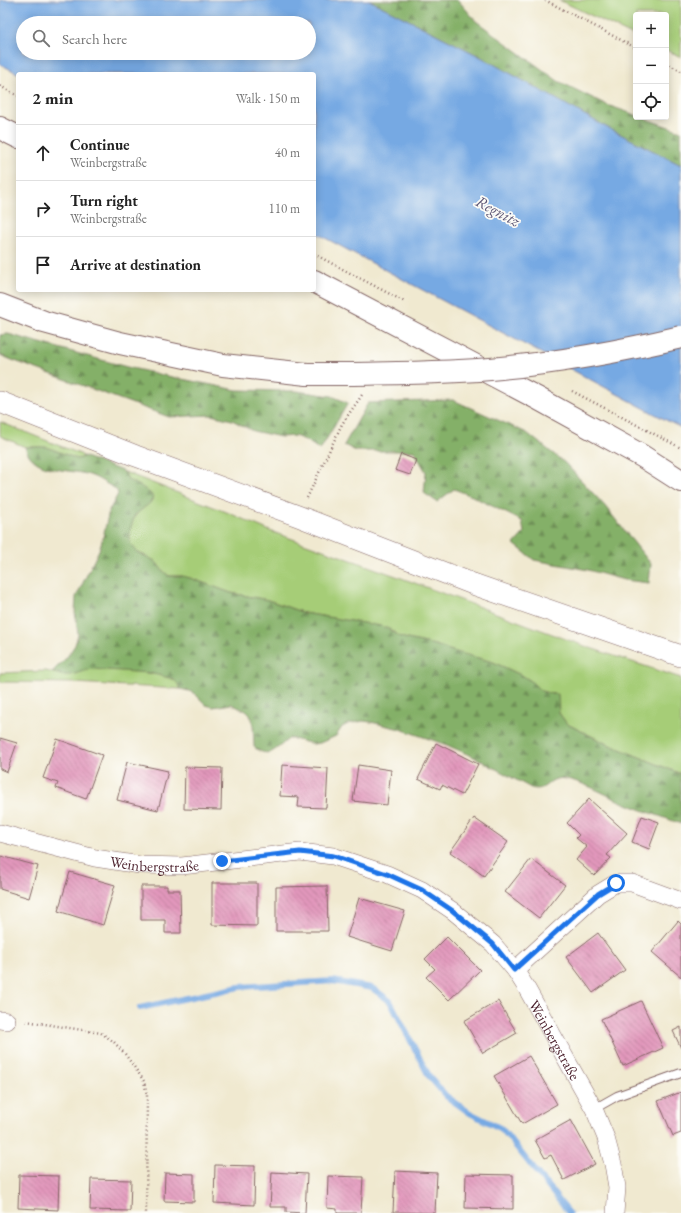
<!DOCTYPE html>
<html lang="en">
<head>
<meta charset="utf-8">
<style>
	:root { --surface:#fff; --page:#f6f6f6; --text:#222; --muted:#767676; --line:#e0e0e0 }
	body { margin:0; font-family:"EB Garamond",serif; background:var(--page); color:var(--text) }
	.controls { position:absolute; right:12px; top:12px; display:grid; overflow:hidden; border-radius:4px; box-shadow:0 2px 10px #0003 }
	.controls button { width:36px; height:36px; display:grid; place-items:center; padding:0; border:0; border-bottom:1px solid var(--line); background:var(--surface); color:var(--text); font:20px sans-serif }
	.stop { position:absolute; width:12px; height:12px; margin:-9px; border:3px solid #1a73e8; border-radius:50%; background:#fff }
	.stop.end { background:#1a73e8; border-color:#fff; box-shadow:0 1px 4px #0008 }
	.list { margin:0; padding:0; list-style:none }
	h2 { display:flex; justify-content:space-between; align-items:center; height:52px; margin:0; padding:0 16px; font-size:17px }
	h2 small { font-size:13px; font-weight:400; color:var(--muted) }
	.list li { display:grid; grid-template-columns:26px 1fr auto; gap:12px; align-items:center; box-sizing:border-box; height:56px; padding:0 16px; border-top:1px solid var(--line) }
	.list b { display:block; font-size:15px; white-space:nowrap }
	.list p { margin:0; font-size:13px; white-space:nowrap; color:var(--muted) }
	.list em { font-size:13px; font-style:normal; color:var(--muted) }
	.icon { flex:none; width:22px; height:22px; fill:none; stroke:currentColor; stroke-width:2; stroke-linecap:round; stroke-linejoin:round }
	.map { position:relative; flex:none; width:681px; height:1213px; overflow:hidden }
	.search { position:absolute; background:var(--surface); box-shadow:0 2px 10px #0003; left:16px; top:16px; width:300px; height:44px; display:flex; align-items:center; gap:10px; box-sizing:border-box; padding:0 14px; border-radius:22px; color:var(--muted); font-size:15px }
	.panel { position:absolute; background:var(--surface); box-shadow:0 2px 10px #0003; left:16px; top:72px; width:300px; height:220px; border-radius:4px }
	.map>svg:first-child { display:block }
</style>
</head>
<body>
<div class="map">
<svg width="681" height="1213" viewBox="0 0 681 1213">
	<defs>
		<pattern id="forest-firs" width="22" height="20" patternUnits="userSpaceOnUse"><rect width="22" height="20" fill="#84b068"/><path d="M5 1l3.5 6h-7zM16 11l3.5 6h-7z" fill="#6e8f56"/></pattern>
		<pattern id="building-back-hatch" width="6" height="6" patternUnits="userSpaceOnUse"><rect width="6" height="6" fill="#e297bc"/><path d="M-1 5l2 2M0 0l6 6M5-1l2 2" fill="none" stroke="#b97b99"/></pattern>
	</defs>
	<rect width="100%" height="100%" fill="#fdfcf7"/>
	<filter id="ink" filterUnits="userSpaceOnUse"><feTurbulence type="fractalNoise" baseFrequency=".025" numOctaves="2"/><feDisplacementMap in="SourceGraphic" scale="8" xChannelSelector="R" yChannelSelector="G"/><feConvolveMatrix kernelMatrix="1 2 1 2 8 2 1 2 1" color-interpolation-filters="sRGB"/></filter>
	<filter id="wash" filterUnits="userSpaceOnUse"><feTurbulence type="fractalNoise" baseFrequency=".012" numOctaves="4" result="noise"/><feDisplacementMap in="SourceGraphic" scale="16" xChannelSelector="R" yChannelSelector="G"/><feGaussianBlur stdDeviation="0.9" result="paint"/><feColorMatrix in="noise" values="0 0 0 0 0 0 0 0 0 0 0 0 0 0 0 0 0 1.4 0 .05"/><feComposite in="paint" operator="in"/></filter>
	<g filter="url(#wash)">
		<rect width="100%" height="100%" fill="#f0e9d0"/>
		<path fill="#a6cd77" stroke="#787651" d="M559,0h122v57l-15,-7v-35h-30v22z
			M0,422l80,32 3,2 -1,2 -5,1 -26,-10 -9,-2h-17l-25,-11z
			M122,471l107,42 41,18 126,45 194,72 91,30v96l-76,-31 -38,-19 -8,-11 -4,-20 -3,1 -11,-3 -10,-10 -8,-5 -30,-14 -41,-11 -17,-6 -28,-6 -8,-3 -6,-5 -21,-6 -68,-12 -36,-13 -37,-7 -41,-15 -8,-2h-13l-5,-4 -9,-11 -18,-9 -7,-9 -1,-8 3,-14 6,-9 9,-7 1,-13 -21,-12 -2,-7z
			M88,669c13,-2 74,4 85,10 4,2 6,6 7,10l-106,-6 -74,-1v-9l46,-2 15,4 15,-1z"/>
		<path fill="url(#forest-firs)" stroke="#67684a" d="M369,0h89l18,21 82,60 49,24 29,10v2h4l41,14v34l-75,-38 -127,-71z
			M8,334l119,33 45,10 65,13 60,1 35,5 16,7 -28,47 -13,-9 -12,-5 -14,1 -28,-6 -21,-11 -21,-5 -42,2 -157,-57 -12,-5v-20z
			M453,400l74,33 38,30 39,42 47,59 -2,19 -25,-3 -36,-10 -54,-10 -20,-16 10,-11 -2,-12 -50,-25 -18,-7 -17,13 -13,-9 2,-21 -12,-21h-58l-12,-6 24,-42z
			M25,447h22l30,12 5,-1 1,-2 39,15 3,2 3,7 14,7 9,7 2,4 -3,5 -15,12 -5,15v13l7,9 18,9 9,11 5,4h13l8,2 41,15 37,7 36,13 77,13 8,3 10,7 8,3 28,6 17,6 41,11 30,14 8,5 10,10 11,3h6l1,19 8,11 38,19 76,31v50c-17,-7 -35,-12 -52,-19 -20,-8 -40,-21 -62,-26 -21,-4 -18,14 -36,9l-55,-30 -29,-13 -47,-16 -29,-7 -8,-1 -15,3 -6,3 -6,9 -16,7 -7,1 -23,-6c-12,8 -20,23 -36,9l-1,-24 -3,-8 -4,-4 -15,-7 -18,3 -7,-2 -11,-11 -6,-3 -9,-2 -2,-5 -5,-5 -23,-6 -58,-4 -21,6h-10l-9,-3 15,-15 8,-12 3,-11 -3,-22 1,-15 23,-47 4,-13 6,-26 9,-17c-1,-6 -6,-7 -11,-10 -8,-5 -17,-10 -26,-11 -20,-4 -48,-2 -56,-26z"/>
		<path fill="#76a9e3" stroke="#606487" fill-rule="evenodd" d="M0,0h369l110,56 127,71 75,38v263l-367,-196v-158h-295l-19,-10zM23,23h286v30h-286z"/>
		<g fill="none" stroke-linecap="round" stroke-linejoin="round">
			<path stroke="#76a9e3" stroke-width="6" d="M140,1008l99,-21 94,-6 39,7 18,13 39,75 17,20 24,17 32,16 67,84"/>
		</g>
		<g id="blocks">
			<path fill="url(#building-back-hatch)" d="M401,454l15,6 -6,15 -15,-5z
				M0,738l17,5 -10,29 -7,-3z
				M57,739l45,16 -16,44 -30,-11 2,-5 -15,-5z
				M436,743l42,21 -16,31 -20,-10 -2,4 -22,-10z
				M127,762l41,9 -10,39 -41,-10z
				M282,765l46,3 -2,40 -28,-1 1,-10 -19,-1z
				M358,765l33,5 -4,35 -34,-4z
				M185,767l37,1 -1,42 -37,-1z
				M589,799l38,34 -20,22 4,3 -17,18 -18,-16 11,-13 -11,-9 3,-3 -12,-12z
				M642,816l17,6 -10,27 -17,-7z
				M474,818l34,24 -24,34 -34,-24z
				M1,856l37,10 -9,32 -29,-9v-29z
				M531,859l34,26 -26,33 -34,-26z
				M70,872l45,13 -12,40 -45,-14z
				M212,883h45v43l-45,-1z
				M141,886h26v4h13l1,43h-16v-13h-24z
				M327,886l1,45h-52v-44z
				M359,898l46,13 -13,40 -45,-14z
				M678,921l3,3v53l-29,-25z
				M598,933l27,37 -32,23 -27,-36z
				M447,937l33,33 -31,30 -23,-23 9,-8 -10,-10z
				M498,1001l19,32 -34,20 -19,-32z
				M641,1001l22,47 -40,18 -22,-47z
				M681,1027v21l-8,-17z
				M529,1056l28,48 -35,20 -28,-48z
				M681,1092v41l-8,3 -15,-35z
				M571,1120l24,44 -31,16 -13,-25 -6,3 -10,-18z
				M215,1165l40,1 -1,39 -40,-2z
				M395,1171l42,2 -2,40 -42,-1z
				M272,1172l35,2 -2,39 -19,-1v-5h-16z
				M165,1173l29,1v28l-30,-1z
				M466,1174l47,1v34l-48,-1z
				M19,1175l40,1 -1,34 -40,-2z
				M328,1176l35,1 -2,36h-24v-4l-10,-1z
				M91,1179l40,1 -1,31 -40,-1z"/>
		</g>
	</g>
	<g filter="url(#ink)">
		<use href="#blocks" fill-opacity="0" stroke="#846665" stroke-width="1"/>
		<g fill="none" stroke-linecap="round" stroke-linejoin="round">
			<g stroke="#846665" stroke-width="10">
				<path id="service" d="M594,1109l23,-13 64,-23"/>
			</g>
			<g stroke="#846665" stroke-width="18">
				<g id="minor">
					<path id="s1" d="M0,833l95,25 45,7 42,1 118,-14 33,4 54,18 35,16 31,21 40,33 22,26 12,19 67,120 12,29 7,26 4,23 -2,26"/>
					<path d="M515,970l83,-76 18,-11h16l49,18"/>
					<path d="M0,1020l7,1"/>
				</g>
			</g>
			<g stroke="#846665" stroke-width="22">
				<path id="tertiary" d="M0,402l136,54 162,60 175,68 208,72"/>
			</g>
			<g stroke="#846665" stroke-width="24">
				<path id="primary" d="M0,128l18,9
					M314,281l223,117 105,58 39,25
					M0,305l44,17 76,21 103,22 84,9h45"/>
			</g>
			<path stroke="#846665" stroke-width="2.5" stroke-dasharray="1 3" stroke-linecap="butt" d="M545,0l91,48
				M666,63l15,8
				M0,86l18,10
				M314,254l91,48
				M572,391l109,57
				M307,498l35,-74 20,-29
				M26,1021l75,12 12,8 12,13 19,27 3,14 -1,118"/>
			<use href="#service" stroke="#fff" stroke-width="8"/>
			<use href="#minor" stroke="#fff" stroke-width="17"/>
			<use href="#tertiary" stroke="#fff" stroke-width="21"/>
			<use href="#primary" stroke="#fff" stroke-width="22"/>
			<g stroke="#846665" stroke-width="24" stroke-linecap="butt">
				<path id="primary-bridge" d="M352,374c50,-1 100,-1 149,-6 61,-6 121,-17 180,-31"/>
			</g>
			<use href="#primary-bridge" stroke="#fff" stroke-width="22"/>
		</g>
	</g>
	<g fill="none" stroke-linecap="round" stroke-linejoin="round" filter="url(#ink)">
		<path stroke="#1a73e8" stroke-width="5" d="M222,861l78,-9 34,4 53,18 35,16 31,21 40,33 21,26 84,-76 18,-11"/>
	</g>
	<g text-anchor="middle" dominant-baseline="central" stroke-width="3.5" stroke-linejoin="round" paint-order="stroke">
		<g font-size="15" fill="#4a1f2b" stroke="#fdfcf7">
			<text stroke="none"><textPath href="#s1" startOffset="158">Weinbergstraße</textPath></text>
			<text stroke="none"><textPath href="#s1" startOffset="637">Weinbergstraße</textPath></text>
		</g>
		<g font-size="16" font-style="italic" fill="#5c5675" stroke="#fdfcf7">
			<text transform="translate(498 211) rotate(28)">Regnitz</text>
		</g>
	</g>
</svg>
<div class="controls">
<button>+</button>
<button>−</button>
<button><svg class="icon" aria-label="locate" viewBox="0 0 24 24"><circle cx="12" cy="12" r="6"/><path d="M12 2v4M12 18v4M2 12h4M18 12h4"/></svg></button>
</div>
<div class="stop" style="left:616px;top:883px"></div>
<div class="stop end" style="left:222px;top:861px"></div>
<div class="search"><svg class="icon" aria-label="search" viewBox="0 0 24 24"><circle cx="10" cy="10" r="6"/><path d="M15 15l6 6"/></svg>Search here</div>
<section class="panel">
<h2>2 min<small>Walk · 150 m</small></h2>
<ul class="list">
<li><svg class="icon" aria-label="ahead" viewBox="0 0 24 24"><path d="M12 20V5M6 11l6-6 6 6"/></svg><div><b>Continue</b><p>Weinbergstraße</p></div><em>40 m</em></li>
<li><svg class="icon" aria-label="right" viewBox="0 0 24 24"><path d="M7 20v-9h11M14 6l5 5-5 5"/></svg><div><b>Turn right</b><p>Weinbergstraße</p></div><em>110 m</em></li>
<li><svg class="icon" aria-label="arrive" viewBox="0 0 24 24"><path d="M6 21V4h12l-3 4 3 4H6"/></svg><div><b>Arrive at destination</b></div></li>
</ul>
</section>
</div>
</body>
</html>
